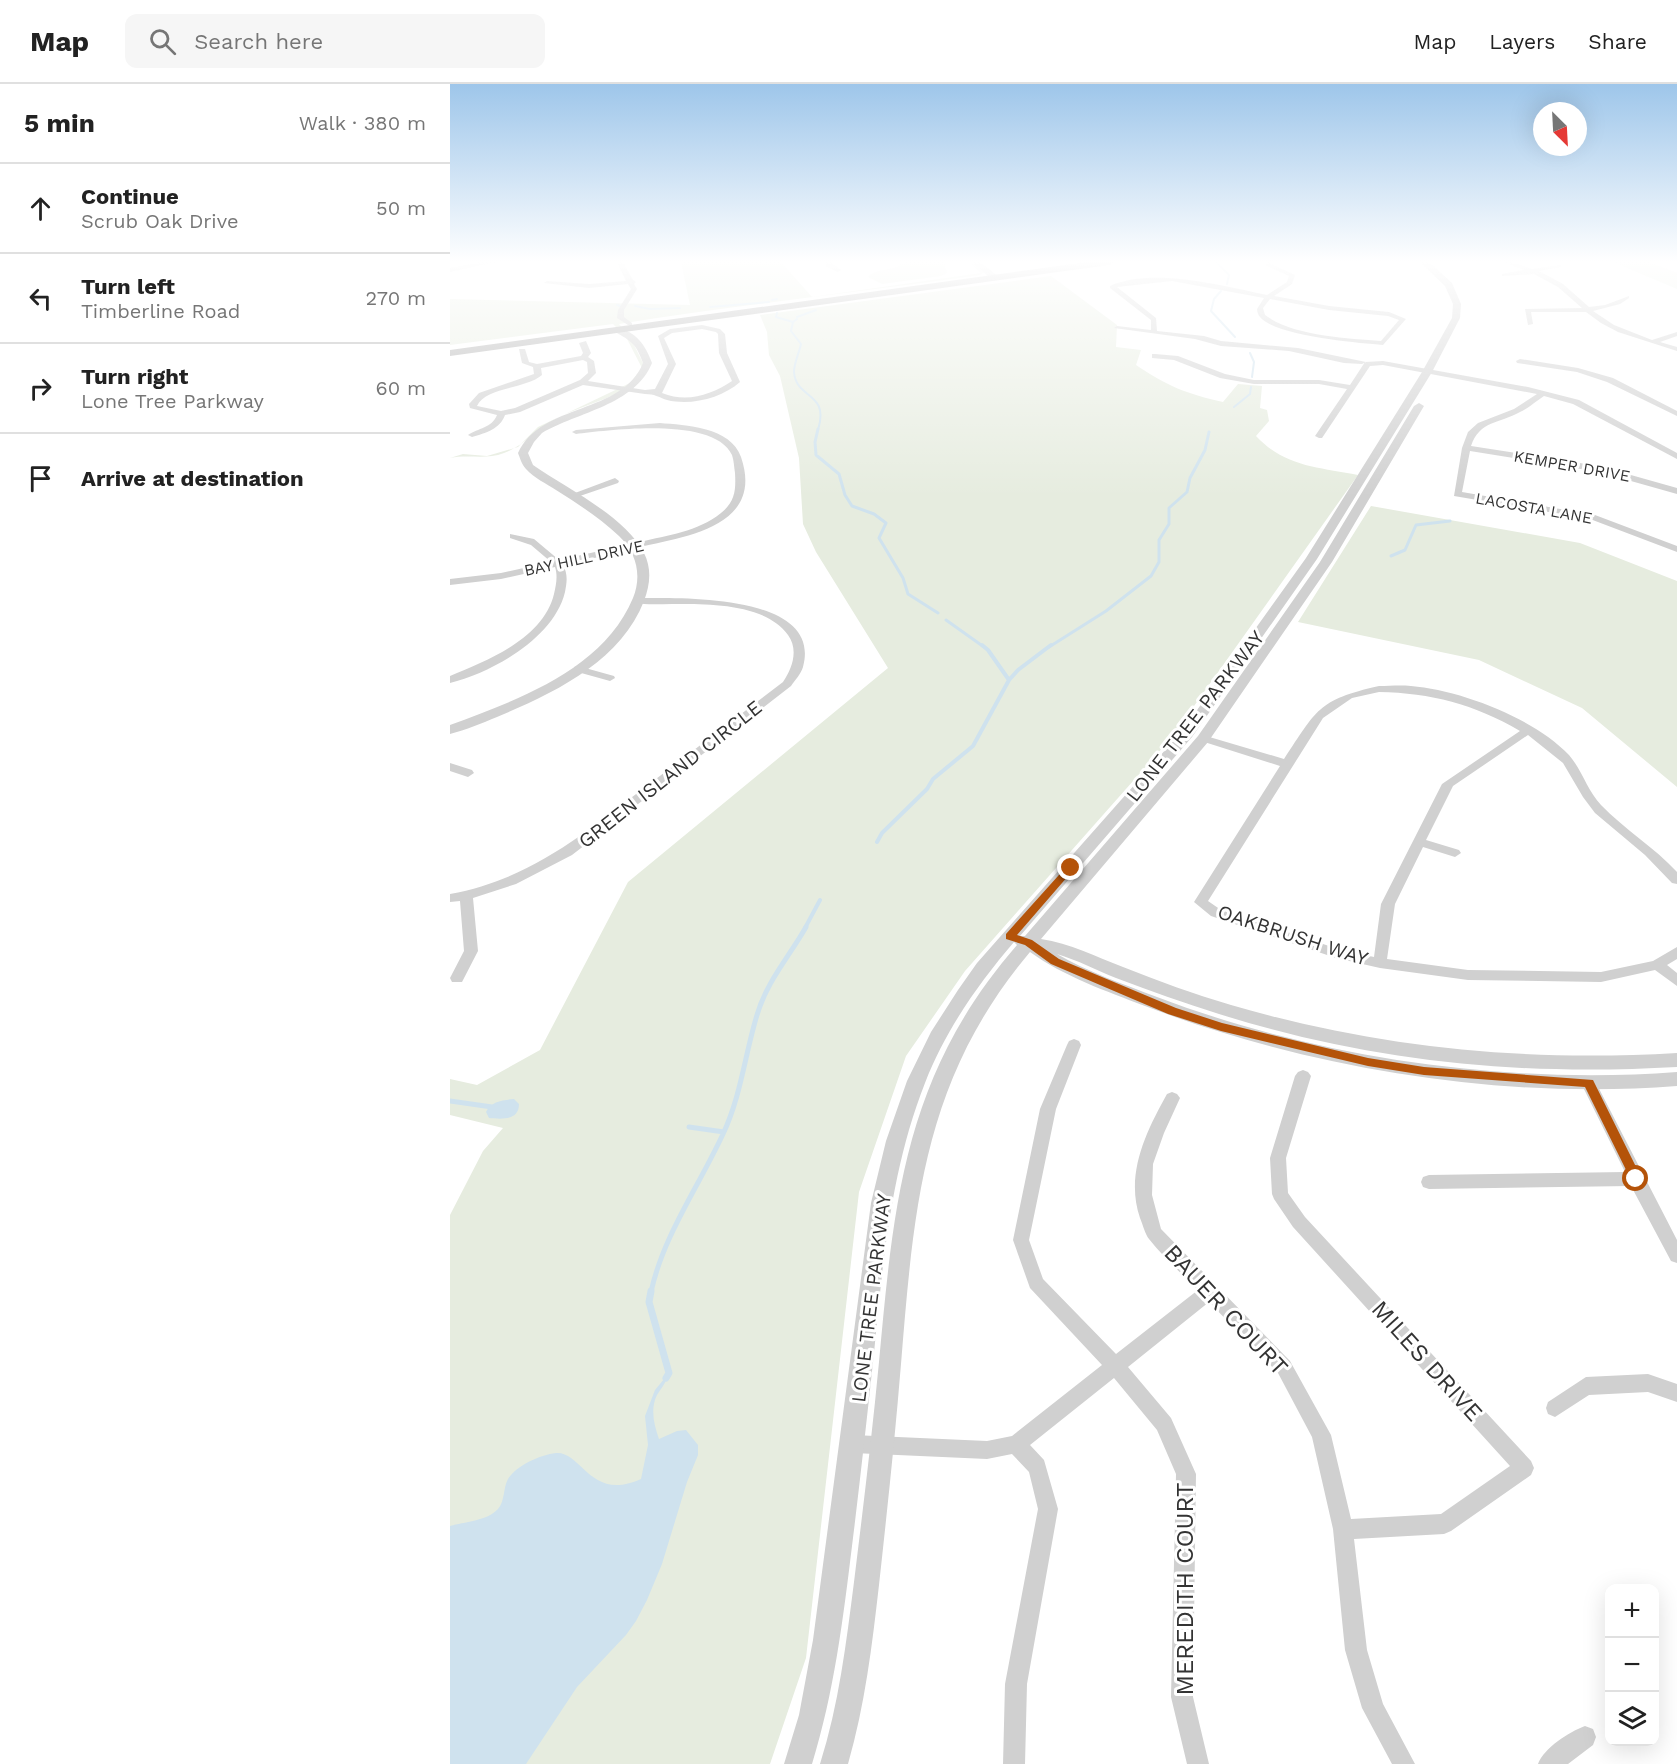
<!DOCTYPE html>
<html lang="en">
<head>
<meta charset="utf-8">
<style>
	:root { --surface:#fff; --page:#f6f6f6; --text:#222; --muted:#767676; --line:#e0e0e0 }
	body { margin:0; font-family:"Work Sans",sans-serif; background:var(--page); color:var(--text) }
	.controls { position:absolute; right:18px; bottom:18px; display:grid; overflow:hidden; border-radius:12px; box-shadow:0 6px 24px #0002 }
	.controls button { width:54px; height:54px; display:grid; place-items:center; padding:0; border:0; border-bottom:2px solid var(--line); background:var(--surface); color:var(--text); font:30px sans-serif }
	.compass { position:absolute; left:1083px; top:18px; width:54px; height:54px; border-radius:50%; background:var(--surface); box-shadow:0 6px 24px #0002; rotate:156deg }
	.stop { position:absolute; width:18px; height:18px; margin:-14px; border:4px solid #b45309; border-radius:50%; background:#fff }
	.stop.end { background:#b45309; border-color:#fff; box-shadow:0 2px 6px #0008 }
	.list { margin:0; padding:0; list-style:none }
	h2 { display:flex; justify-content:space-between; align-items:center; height:78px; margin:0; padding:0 24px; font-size:26px }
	h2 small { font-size:20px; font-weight:400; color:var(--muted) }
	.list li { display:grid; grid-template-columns:39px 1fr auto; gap:18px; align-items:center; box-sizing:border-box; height:90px; padding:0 24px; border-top:2px solid var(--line) }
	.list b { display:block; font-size:22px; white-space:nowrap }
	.list p { margin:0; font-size:20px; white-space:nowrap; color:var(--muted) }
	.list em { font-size:20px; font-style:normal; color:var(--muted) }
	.icon { flex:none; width:33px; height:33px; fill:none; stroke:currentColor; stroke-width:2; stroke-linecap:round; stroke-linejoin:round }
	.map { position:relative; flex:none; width:1227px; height:1680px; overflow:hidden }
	header { display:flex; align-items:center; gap:36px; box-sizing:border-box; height:84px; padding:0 30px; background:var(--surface); border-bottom:2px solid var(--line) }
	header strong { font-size:28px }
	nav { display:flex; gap:33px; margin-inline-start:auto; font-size:21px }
	.search { width:420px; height:54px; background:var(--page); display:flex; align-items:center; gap:15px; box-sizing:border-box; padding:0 21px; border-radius:12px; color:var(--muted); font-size:22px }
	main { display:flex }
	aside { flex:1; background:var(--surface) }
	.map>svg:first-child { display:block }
</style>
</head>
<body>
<header>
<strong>Map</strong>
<div class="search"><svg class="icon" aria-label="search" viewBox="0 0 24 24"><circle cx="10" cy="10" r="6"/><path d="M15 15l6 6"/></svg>Search here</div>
<nav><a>Map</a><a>Layers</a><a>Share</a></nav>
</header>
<main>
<aside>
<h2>5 min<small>Walk · 380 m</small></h2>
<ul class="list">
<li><svg class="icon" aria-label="ahead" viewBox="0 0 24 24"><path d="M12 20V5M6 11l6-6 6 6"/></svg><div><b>Continue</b><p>Scrub Oak Drive</p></div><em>50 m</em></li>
<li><svg class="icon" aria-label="left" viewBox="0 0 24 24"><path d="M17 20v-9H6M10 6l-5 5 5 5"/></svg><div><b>Turn left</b><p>Timberline Road</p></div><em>270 m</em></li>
<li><svg class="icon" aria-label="right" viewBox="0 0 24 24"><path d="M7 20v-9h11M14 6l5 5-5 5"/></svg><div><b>Turn right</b><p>Lone Tree Parkway</p></div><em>60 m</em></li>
<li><svg class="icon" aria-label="arrive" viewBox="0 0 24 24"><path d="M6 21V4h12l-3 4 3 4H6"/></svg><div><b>Arrive at destination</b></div></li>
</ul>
</aside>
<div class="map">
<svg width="1227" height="1680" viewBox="0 0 1227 1680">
	<rect width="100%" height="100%" fill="#fff"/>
	<path fill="#e6ecdf" d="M231,178h100l31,35 169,-24 -12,-11 15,10 -4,3c-120,17 -241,30 -361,49l10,11 15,30c-2,5 -4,12 -8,16 -12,14 -60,27 -79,37 -19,10 -33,28 -53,35 -18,7 -36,1 -54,5l13,-4 24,2 31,-9 20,-20 92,-44 12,-15 -16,-31 -13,-13 -163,21v-46l240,6z
		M453,178h41l3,11 -6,3 -59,8 -14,-7c9,-10 28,-5 35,-15z
		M1163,178h37l27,11v16z
		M601,192l66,49 -1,22 25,3 -5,15c31,21 51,29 87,37l15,-18 24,2 -2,22 7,2 2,11 -13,15c29,31 62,31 102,39l-186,262 -207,234 -59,85 -47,136 -53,466 -36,106h-320v-549l33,-64 20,-23 -53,-13v-36l27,6 63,-35 88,-168 260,-214 -72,-116 -13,-28 -4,-66 -19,-82 -11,-21 -2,-23 -7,-17z
		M921,422l209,37 97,38v206l-95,-79 -103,-48 -181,-38z"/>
	<path fill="#cfe2ee" d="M64,1015l5,5c0,17 -18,15 -30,14l-3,-6c5,-11 17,-12 28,-13z
		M219,1289c-3,10 -7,14 -12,22 -7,14 -3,30 2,44l18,-8 9,-1 12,15v10l-11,27 -25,82 -15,36 -11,21 -10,14 -49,52 -51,77h-76v-238c14,-4 37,-5 48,-17 7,-8 5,-21 10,-30 9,-14 32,-24 48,-26 26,-2 34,49 85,26l7,-34 -3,-29 10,-26z"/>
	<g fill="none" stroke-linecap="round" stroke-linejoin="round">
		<path stroke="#cfe2ee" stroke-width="2" d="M766,178l13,13 -2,9
			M771,207l-7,8 -3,12 24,26
			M322,216l5,-1
			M167,221l3,1
			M185,222l15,3 30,-1
			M260,223l59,-5
			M327,229l-1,4 17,5
			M347,233l19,-7
			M347,235l-4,3 -2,9 10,13c-2,9 -7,19 -7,28 2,28 36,19 24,58
			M800,269l4,9 -2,15
			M784,323l16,-13 1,-7"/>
		<path stroke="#cfe2ee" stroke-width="3" d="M368,345l-3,13 1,13 23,19 6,21 7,11 22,8 12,9 -7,15 24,40 5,16 30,19
			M941,472l14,-6 11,-25 34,-4
			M496,536l38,27
			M599,563l57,-36 45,-35 8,-14v-22l10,-16v-16l18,-16 3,-14 15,-28 4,-18"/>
		<path stroke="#cfe2ee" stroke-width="4" d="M532,561l6,5 21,30
			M427,758l5,-9 45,-44 6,-10 40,-33 36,-66 9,-10 33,-25
			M355,844l15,-28"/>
		<path stroke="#cfe2ee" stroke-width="5" d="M0,1017l42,6
			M239,1043l35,5
			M201,1208c12,-56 48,-106 72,-158 18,-38 22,-80 34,-119 10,-34 32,-58 49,-88"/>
		<path stroke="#cfe2ee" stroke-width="7" d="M201,1207l-2,11 20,71 -3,5"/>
		<path fill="#d0d0d0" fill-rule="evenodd" d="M32,178h13l-45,10v-4z
			M167,178h6l10,18 3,2 -2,2 3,5 -13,21v7l8,6v2h-4l-11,-7 1,-8 13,-21 -3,-5 -39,4 -45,-5 3,-2 42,3 37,-3z
			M374,178h6l11,8 -3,2 -11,-5z
			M817,178l28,13 -3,9 -18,12 55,10 60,6 17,7 -23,26c-25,-2 -108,-9 -123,-28 -2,-2 -3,-6 -3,-8l7,-11 -92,-17 -55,6 39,31 1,13 47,5 17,5 77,7 68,14 -4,2 -18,-1 -55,-12 -68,-5 -26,-7 -81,-11 3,-2 34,4v-10l-41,-32v-2c43,-19 112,0 157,9l20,-13 2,-6 -24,-11zM820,215l59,11 59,6 11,4 -18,21c-34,-3 -88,-5 -116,-26l-2,-7z
			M1053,178h9l20,7 29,-4v2l-22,4 24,13 26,23 16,-2 24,-9v2l-9,6 -27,7 21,14 38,15 25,-8v4l-17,6 17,5v4l-59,-19 -17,-9 -15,-11h-55l2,12 -5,1 -3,-16 57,-1 -24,-21 -24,-13 -32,2v-2l22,-4z
			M252,241l18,4 5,5 2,19 13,29c-18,16 -49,24 -73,18 -9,-3 -12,-6 -22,-6l-62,-9 -63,27 -15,3c-5,14 -19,18 -33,22l-4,-2c10,-7 24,-7 29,-20l-27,-7 -1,-4 10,-11 55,-19 -1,-7 -11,-4 -3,-14h6l4,13 8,2 44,-8 2,-3 -4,-10 7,-2 5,12 -3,4 6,4 2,12 -8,8 57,9 10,-1 13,-25 -10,-28 12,-7zM252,245l14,3 2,2 1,19 13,28c-21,14 -45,22 -70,12l14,-29 -12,-26 8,-5zM133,276l4,2 1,11 -8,7 -65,28 -14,3 -24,-5c8,-19 49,-17 65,-31l-1,-7z
			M705,270l23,2 47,18 29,6h65l31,5 15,-23 18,-1 145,26 51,13 98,53v6l-104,-55 -29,-8c-8,5 -15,12 -24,16 -21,12 -40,8 -49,34l128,20 78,22v6l-78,-22 -129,-21 -8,41 133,23 82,31v6l-87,-33 -136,-23 8,-48 6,-16 10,-9 36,-14 23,-15 -154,-29 -13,1 -48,72h-3l-4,-2 32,-47 -28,-5h-65l-34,-6 -46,-18 -22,-2v-4z
			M1070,275l58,9 35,10 64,33v5l-70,-34 -30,-10 -60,-9 -1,-2z
			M210,339c25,2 71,4 81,34 23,67 -50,79 -97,89 -27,7 -54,13 -81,19 5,9 4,17 2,27 -11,46 -72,80 -115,91v-7c38,-16 93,-37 104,-82 2,-9 4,-18 1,-27l-54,12 -51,6v-6l51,-6 50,-11 -20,-17 -21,-7v-4l24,5 25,21c27,-6 54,-12 81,-18 28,-7 57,-10 81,-29 14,-11 15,-23 14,-40 -1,-6 -1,-12 -3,-18 -18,-39 -122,-25 -156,-21l-4,-2 4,-2z
			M165,394l4,3 -1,2 -44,15 -7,-2z
			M189,514c41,0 184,-5 164,69 -2,7 -8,13 -12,19l-219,169 -56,29 -43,14 5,53 -16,31h-10l-2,-4 14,-27 -4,-50 -10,1v-8c82,-15 134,-61 198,-109 45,-34 90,-69 135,-103 9,-13 16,-32 5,-47 -23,-32 -80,-31 -116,-31 -12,0 -25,1 -37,-1v-4z
			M128,582l36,10 1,2 -5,3 -36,-10v-4z
			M929,602c10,0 21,-1 32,0 49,4 123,32 158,69 13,15 18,35 32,50 23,24 53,42 76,67v12l-5,-1 -27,-28 -50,-42 -12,-16 -20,-34 -35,-28 -75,51 -27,54 33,10 2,3 -6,4 -32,-10 -28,57 -8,55 81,11 133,2 52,-11 24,-14v12l-10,6 10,8v13l-22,-16 -54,12 -133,-2 -88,-12 -44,-10 -125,-42 -17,-14 86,-136 -82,-26v-4h8l78,23c33,-49 33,-59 95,-73zM929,608c52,1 95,12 141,39l-78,53 -61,120 -7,53 -36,-8 -117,-39 -13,-9 115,-183 29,-20z
			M0,679l22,7 2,3 -6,4 -18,-6z
			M624,955l5,2 2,4 -25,64 -27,131 14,39 73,75 82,-64c-16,-16 -34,-32 -49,-51 -4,-5 -6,-14 -9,-21 -15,-44 6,-86 27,-124l5,-2 5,2 3,4 -16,35 -11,31 -1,31 9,34 129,132 41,74 20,84 90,-5 69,-48 -217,-239 -19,-28 -2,-5 -2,-36 25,-82 3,-4 5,-2 5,2 3,4 -25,82 2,35 17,24 226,244 3,7 -3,7 -80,56 -7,3 -90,5 13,111 16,54 32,60h-23l-30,-56 -17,-58 -12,-121 -21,-92 -34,-64 -69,-71 -81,65 43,51 25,56 -3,223 16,67h-22l-16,-67 5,-223 -19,-44 -43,-52 -84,67 14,15 14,49 -31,175 -2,80h-22l2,-80 33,-175 -9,-37 -17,-18 -25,5 -134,-6 -7,-2 -3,-7 3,-7 7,-2 134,6 25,-5 90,-71 -72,-77 -17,-48 27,-131 27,-64 2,-4z
			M1139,993l5,2 83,161v23l-6,-2 -40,-75 -202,3 -6,-2 -2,-5 2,-5 6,-2 196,-3 -44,-89 3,-4z
			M1198,1290l29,10v18l-29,-10 -59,3 -34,22 -7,-3 -2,-6 2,-6 38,-25z
			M1135,1642l8,3 3,8 -3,8 -25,19h-30c6,-16 31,-32 47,-38z"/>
		<path fill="#d0d0d0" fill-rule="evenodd" d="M521,178h9l20,16 -7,2z
			M970,178h9l23,21 9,21 -1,14 -28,54 -115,187 -125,178 -172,199h5l173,-200 122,-174 94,-156 5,-3 5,3 -92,156 -124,180 -167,197c29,4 55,18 82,28 35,14 71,27 108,38 148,43 292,57 446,48v14c-161,9 -304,-5 -458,-53 -35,-11 -69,-23 -103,-36 -20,-8 -39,-18 -59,-24 31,18 66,30 100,43 161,61 349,88 520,75v14c-176,14 -367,-17 -532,-80 -39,-15 -80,-29 -115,-54 -107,127 -116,254 -129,412 -6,74 -14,148 -22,221 -7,61 -14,120 -31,179h-28c19,-60 26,-120 34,-182 9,-73 18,-147 25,-220 15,-163 26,-288 138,-417l-3,-3c-36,42 -69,89 -89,141 -34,86 -42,178 -51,270 -7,64 -14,129 -22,193 -9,74 -18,147 -40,218h-28l15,-49 14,-75 58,-437 15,-62 21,-60 24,-49 27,-42 19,-27 205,-232 124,-173 116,-186 30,-54 1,-14 -8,-18z
			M166,243c20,5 29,17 36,36 -17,42 -74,49 -110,70l-8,9 -6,11 5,12c33,23 92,51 111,88 8,16 6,32 0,48 -24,61 -90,92 -147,116 -15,6 -31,13 -47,17v-9c67,-25 153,-55 183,-127 9,-22 4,-45 -14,-62 -19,-18 -41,-32 -63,-46 -9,-6 -22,-12 -30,-21 -4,-4 -6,-11 -8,-16 24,-51 104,-38 125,-90 -8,-22 -13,-22 -31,-33z"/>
		<path fill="#ababab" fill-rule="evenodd" d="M637,178h27l-5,3 -659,91v-6z"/>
	</g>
	<linearGradient id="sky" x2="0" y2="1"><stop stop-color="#9ec6ea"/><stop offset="0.43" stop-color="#fff"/><stop offset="1" stop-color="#fff" stop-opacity="0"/></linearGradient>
	<rect width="1227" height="413" fill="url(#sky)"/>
	<path fill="#b45309" d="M617,782l8,2 -58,67 15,5 27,19 117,49 46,15 146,35 56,9 169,13 49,99 -2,3h-8l-47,-95 -161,-12 -56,-9 -147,-35 -53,-17 -68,-29 -49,-21 -26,-19 -19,-6v-5z"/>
	<g text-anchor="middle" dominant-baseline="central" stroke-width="6" stroke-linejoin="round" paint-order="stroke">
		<g font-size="16" fill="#333" stroke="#fff">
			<text transform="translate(1122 382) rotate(10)">KEMPER DRIVE</text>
			<text transform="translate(1084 424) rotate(10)">LACOSTA LANE</text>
			<text transform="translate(134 474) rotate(-12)">BAY HILL DRIVE</text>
		</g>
		<g font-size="20" fill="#333" stroke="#fff">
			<text transform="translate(745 632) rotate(-52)">LONE TREE PARKWAY</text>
			<text transform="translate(220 690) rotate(-38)">GREEN ISLAND CIRCLE</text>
			<text transform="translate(843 851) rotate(18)">OAKBRUSH WAY</text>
			<text transform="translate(421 1214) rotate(-83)">LONE TREE PARKWAY</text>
		</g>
		<g font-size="24" fill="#333" stroke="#fff">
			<text transform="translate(776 1226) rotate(47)">BAUER COURT</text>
			<text transform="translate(977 1277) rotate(48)">MILES DRIVE</text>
			<text transform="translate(735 1505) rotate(-90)">MEREDITH COURT</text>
		</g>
	</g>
</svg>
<div class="controls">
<button>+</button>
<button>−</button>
<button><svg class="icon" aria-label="layers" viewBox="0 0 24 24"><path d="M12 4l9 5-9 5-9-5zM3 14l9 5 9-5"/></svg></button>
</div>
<svg class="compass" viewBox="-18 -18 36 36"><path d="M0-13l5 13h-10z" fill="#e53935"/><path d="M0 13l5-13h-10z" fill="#767676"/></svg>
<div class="stop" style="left:1186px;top:1095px"></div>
<div class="stop end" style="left:621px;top:784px"></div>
</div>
</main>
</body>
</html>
